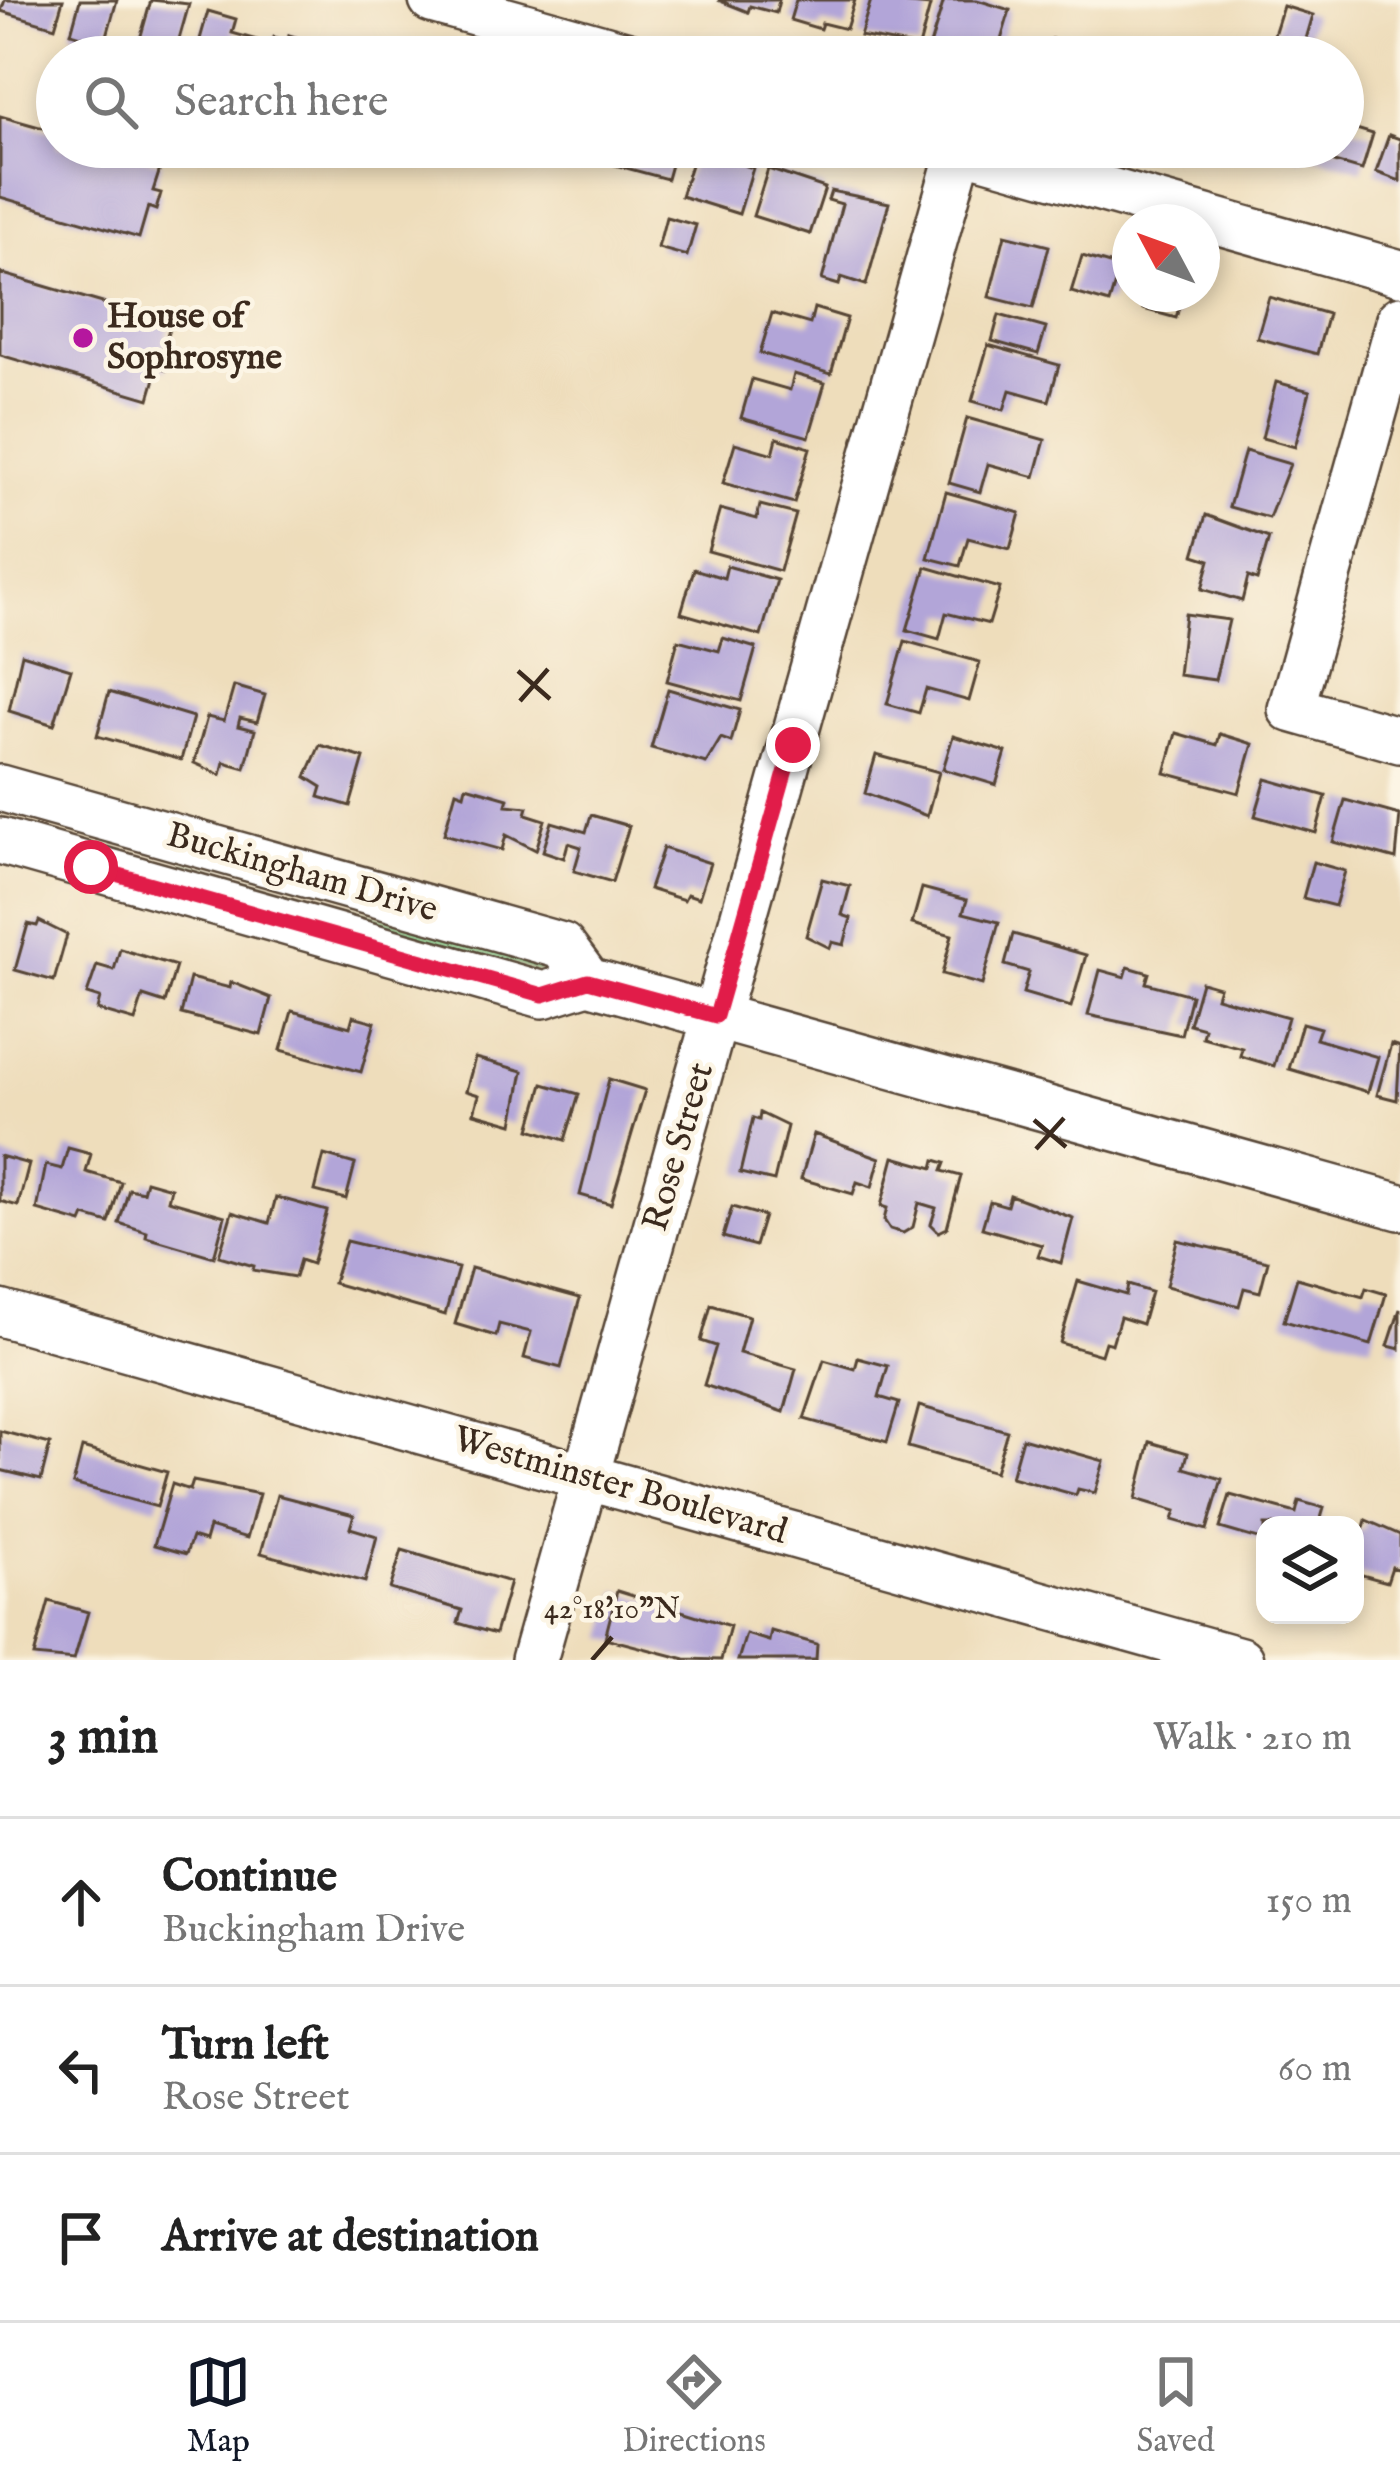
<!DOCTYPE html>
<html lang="en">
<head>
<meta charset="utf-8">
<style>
	:root { --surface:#fff; --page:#f6f6f6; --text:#222; --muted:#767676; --line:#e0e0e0; --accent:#111827 }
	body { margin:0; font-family:"IM FELL English",serif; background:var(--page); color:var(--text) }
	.controls { position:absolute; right:36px; bottom:36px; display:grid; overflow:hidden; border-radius:24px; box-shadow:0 6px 18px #0003 }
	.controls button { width:108px; height:108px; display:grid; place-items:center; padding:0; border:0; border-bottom:3px solid var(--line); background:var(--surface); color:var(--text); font:60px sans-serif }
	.compass { position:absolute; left:1112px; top:204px; width:108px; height:108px; border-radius:50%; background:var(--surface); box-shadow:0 6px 18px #0003; rotate:311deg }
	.stop { position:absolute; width:36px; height:36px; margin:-27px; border:9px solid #e11d48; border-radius:50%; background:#fff }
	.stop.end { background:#e11d48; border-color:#fff; box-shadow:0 3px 12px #0008 }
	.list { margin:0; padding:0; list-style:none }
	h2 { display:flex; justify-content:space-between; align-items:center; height:156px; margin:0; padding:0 48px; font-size:51px }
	h2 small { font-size:39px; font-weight:400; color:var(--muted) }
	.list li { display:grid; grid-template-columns:78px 1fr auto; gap:36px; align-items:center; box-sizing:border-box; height:168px; padding:0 48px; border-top:3px solid var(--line) }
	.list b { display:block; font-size:45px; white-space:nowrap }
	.list p { margin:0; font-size:39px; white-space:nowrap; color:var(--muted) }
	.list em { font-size:39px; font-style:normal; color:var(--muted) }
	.icon { flex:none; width:66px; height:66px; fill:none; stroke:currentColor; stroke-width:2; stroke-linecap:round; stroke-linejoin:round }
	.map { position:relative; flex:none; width:1400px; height:1660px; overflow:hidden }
	.search { position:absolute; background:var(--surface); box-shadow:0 6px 18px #0003; left:36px; right:36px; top:36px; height:132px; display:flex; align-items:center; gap:30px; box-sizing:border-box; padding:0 42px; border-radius:66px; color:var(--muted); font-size:45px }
	.sheet { height:660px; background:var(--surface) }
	nav { display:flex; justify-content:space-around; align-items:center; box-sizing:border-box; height:168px; border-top:3px solid var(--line); background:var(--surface); font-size:33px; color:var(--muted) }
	nav a { display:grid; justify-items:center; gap:6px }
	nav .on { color:var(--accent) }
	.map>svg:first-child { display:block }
</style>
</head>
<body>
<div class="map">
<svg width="1400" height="1660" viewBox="0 0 1400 1660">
	<rect width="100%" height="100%" fill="#fcf5e5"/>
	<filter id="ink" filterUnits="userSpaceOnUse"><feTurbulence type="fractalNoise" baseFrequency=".00833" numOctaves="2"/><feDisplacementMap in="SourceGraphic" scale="24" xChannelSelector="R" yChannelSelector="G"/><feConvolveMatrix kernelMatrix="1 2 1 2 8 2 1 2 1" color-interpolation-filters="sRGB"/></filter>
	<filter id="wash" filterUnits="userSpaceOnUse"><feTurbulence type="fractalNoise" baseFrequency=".004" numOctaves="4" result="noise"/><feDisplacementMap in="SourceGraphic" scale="48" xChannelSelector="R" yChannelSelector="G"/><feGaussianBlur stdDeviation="2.7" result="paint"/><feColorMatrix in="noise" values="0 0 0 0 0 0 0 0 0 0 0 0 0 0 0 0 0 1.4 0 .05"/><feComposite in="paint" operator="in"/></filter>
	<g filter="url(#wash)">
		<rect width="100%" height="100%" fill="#edb"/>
		<path fill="#8bd591" stroke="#638058" stroke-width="3" d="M187,862l355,99 -3,11 -355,-100z"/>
		<g id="blocks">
			<path fill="#b2a5d8" d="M5,0h58l-8,27 -54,-16z
				M80,0h37l-12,43 -34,-10z
				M151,0l38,4 -15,53 -38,-4z
				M718,0h61l-3,13 -26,-7 -2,6z
				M796,0h59l-9,29 -24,-6 -2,6 -30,-9z
				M871,0l59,6 -11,41 -59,-11z
				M944,0h33l33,10 -14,47 -68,-5z
				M1283,6l30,9 -9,31 -31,-8z
				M208,11l28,8 -4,14 25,7 -5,17h-57z
				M289,35l23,7 -4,15h-40l6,-20 14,4z
				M1052,39l59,17 -1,1h-63z
				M0,116l57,16v15h49l56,16 -9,28 8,2 -5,17 -8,-3 -9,31 -139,-41z
				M1343,125l30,9 -11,36 -52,-15 2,-8h31z
				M1389,135l11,4v42l-24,-9z
				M560,147h37l-3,11z
				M615,147h61l-9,32 -56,-15z
				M1265,147h42l-4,12z
				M696,149l57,19 -14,46 -58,-18z
				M768,169l57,19 -15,46 -57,-18z
				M831,191l58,12 -23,82 -25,-8 -2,8 -17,-5 20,-76 -14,-4z
				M666,217l30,8 -9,31 -29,-8z
				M1005,235l44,11 -16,62 -44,-11z
				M1082,256l38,11 -11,36 -38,-11z
				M0,273l171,50 -10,31 9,3 -4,13 -8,-2 -9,31 -149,-44z
				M1147,294h36l-7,24 -33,-9z
				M1269,297l59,17 -11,40 -60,-16z
				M814,308l33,10 -16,56 -71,-21 12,-40 38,11z
				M999,315l47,13 -8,26 -46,-13z
				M988,345l71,20 -10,36 -39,-11 -6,20 -32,-9z
				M794,374l31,9 -16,54 -68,-19 11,-39 38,11z
				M1276,382l34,9 -15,56 -33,-9z
				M967,418l78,22 -10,37 -47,-13 -8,28 -31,-9z
				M777,438l33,10 -16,55 -71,-20 12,-40 38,11z
				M1245,451l45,13 -21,54 -40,-11z
				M946,492l74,21 -10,36 -42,-11 -8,28 -32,-8z
				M760,505l36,9 -16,57 -72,-20 12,-42 37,10z
				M1206,515l63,23 -12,42 -9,-3 -6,24 -40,-12 8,-29 -16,-5z
				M727,566l50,14 -16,56 -80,-23 13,-44 30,9z
				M926,567l74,21 -11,36 -43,-11 -7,26 -32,-9z
				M1185,614l44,6 -14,60 -37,-5z
				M723,638l33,10 -15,53 -74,-20 11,-41 41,11z
				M905,641l75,21 -11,39 -43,-12 -7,24 -32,-9z
				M22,654l49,15 -17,56 -45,-14z
				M234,686l31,9 -8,27 -17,-4 -2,8 17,4 -10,38 -21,-6 -3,13 -27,-12 13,-46 17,4z
				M668,689l72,21 -9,32 -10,-4 -15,25 -55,-15z
				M109,692l84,25 -12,43 -84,-24z
				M1176,733l41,12 3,-11 33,10 -14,49 -74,-20z
				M953,736l53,16 -10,33 -53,-16z
				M320,745l44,13 -14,48 -31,-9 3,-10 -16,-10z
				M876,755l63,17 -12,44 -62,-23z
				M1266,779l60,17 -10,37 -61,-17z
				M466,786l42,12 -2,7 22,2 -2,7 19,6 -9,30 -30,-15 -4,15 -58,-16 12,-43 8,3z
				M1345,800l55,15 -4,44 -63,-17z
				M591,815l38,11 -17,56 -38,-11 7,-24 -13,-4 -4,15 -21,-7 9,-29 34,10z
				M663,848l47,15 -11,35 -12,-4 -3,6 -35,-11z
				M1313,862l32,9 -10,35 -32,-8z
				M822,879l28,7 -8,29 9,3 -7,27 -12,-3 -2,6 -24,-12z
				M922,888l45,12 -4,13 36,9 -17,63 -40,-11 10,-39 -40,-11z
				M39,921l28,14 -13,46 -39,-11 13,-46 9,2z
				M1013,934l73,21 -15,52 -48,-14 6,-21 -24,-7z
				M120,949l56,17 -11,37 -22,-7 -8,25 -38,-11 3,-12 -13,-4 10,-29 17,5z
				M1128,967l21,6 -3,10 45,12 -10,40 -93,-20 12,-45 25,7z
				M190,978l40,10 1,-6 40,16 -10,37 -80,-21z
				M1201,982l18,5 -3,10 72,20 -14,49 -34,-10 2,-8 -40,-11 2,-9 -15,-4z
				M292,1011l58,16 3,-11 22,6 -14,50 -80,-22z
				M1302,1023l18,5 -4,11 62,18 -10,35 -79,-23z
				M1391,1044l9,3 -3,53 -20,-5z
				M475,1058l48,13 -10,53 -39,-11 5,-18 -13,-4z
				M609,1079l36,11 -34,114 -31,-9z
				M543,1084l36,10 -14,46 -35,-11z
				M760,1113l27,13 -13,55 -34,-8 13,-55 6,2z
				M814,1134l66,24 -8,29 -15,-5 -4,12 -52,-15z
				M68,1148l23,6 -5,18 35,10 -12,41 -24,-7 -3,7 -45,-13 9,-45 16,4z
				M324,1155l31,9 -9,35 -31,-8z
				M0,1156l29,8 -11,42 -18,-5z
				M894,1157l39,11 2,-8 10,3 -3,8 19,5 -14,52 -8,4 -8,-8 5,-16 -17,-5 -6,24 -10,6 -13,-4 -6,-9 3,-12 -6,-2z
				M146,1181l25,7 -3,12 57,16 -11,41 -68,-20 1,-5 -28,-9 10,-34 14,3z
				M1010,1195l63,23 -12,45 -23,-7 4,-11 -60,-17 8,-27 17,5z
				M276,1197l51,14 -15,53 -12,-4 -5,17 -42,-7 1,-4 -35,-10 13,-44 37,11z
				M732,1207l32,9 -9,30 -32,-9z
				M1177,1240l91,21 -8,31 -16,-4 -5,18 -73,-20z
				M346,1241l112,27 -13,47 -112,-32z
				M471,1268l109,30 -19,70 -37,-10 7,-26 -32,-8 -3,12 -41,-12z
				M1297,1278l66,19 3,-9 20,6 -15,51 -87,-24z
				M1078,1281l48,14 2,-10 23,7 -9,32 -22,-7 -8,27 -7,-2 -4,13 -41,-12z
				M711,1305l38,11 -10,37 57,16 -12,43 -80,-27 12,-39 -15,-5z
				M1400,1309v40l-12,-3z
				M858,1358l30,8 -9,31 20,6 -12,39 -83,-23 20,-59 31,9z
				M919,1406l88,25 -12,41 -87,-25z
				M0,1431l50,13 -9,36 -41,-10z
				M1022,1438l82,23 -9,32 -17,-4 -2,6 -65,-18z
				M1150,1442l38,11 -4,15 38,11 -15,51 -34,-10 3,-9 -40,-12z
				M82,1448l85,24 -10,35 -84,-23z
				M193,1481l66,13 -12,44 -38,-11 -4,14 -13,-4 -6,17 -32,-9 18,-61 18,6z
				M277,1495l77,20 -4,13 27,8 -12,46 -104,-29z
				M1230,1495l66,18 3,-12 25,7 -5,17h-54v16l-45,-13z
				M1366,1520l34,15v35l-8,-3 -5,15 -32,-9v-44l8,2z
				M402,1550l108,32 -15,52 -37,-11 4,-13 -72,-21z
				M617,1591l113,35 -9,34 -36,-1 -80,-21z
				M49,1601l39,11 -14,48 -40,-4z
				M771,1631l46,13 -1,16h-78l8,-26 23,7z"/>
		</g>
	</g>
	<g filter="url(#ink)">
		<use href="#blocks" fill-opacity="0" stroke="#564536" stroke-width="3"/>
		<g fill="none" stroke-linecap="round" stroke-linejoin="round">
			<g stroke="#564536" stroke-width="50">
				<path id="minor" d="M432,0l203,57
					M955,147l445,126
					M1400,319l-109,390 109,31
					M0,788l562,158 26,35
					M0,841l543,154 45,-14 812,226
					M0,1313l1240,347
					M534,1660l426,-1511"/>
			</g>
			<use href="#minor" stroke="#fff" stroke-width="45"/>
		</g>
	</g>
	<g fill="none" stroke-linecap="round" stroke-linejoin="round" filter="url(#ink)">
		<path stroke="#e11d48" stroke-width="15" d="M91,867l452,128 45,-14 128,35 77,-271"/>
	</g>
	<path fill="none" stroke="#3b2a1e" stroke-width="4.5" d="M518,671l32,28M520,701l28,-32M1034,1120l32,27M1036,1149l28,-31M592,1660l20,-23"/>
	<circle fill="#b5179e" stroke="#fcf5e5" stroke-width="4.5" cx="83" cy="338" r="12"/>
	<g text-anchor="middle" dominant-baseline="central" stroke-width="9" stroke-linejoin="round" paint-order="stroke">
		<g font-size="36" font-weight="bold" fill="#3b2a1e" stroke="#fcf5e5" text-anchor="start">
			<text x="107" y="317">House of<tspan x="107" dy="41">Sophrosyne</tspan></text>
		</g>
		<g font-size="36" fill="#3b2a1e" stroke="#fcf5e5">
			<text transform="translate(302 873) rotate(16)">Buckingham Drive</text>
			<text transform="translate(679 1147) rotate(-74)">Rose Street</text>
			<text transform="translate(620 1486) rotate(16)">Westminster Boulevard</text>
		</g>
	</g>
	<g font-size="30" text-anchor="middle" fill="#3b2a1e" stroke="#fcf5e5" stroke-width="9" stroke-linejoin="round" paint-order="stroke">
		<text x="612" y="1618">42°18'10"N</text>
	</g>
</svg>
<div class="controls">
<button><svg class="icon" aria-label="layers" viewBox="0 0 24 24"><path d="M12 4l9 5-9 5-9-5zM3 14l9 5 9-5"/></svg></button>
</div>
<svg class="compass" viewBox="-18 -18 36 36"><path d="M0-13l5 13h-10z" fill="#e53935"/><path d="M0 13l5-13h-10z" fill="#767676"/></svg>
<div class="stop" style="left:91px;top:867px"></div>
<div class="stop end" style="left:793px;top:745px"></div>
<div class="search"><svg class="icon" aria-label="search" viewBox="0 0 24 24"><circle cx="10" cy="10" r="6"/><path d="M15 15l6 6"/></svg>Search here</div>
</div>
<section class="sheet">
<h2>3 min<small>Walk · 210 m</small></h2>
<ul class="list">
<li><svg class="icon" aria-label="ahead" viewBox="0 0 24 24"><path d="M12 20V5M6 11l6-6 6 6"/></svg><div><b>Continue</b><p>Buckingham Drive</p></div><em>150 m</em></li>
<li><svg class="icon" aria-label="left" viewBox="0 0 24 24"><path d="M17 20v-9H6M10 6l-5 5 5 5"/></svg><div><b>Turn left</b><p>Rose Street</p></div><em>60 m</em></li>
<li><svg class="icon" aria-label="arrive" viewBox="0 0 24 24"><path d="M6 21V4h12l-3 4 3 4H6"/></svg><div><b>Arrive at destination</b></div></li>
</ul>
</section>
<nav>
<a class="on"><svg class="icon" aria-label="map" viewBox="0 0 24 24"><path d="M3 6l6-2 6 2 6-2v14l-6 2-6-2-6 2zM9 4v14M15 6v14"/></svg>Map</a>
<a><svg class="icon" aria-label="directions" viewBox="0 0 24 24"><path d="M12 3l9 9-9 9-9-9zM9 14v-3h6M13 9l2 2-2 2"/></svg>Directions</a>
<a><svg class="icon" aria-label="saved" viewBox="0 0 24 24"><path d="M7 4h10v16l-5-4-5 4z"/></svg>Saved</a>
</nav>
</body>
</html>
